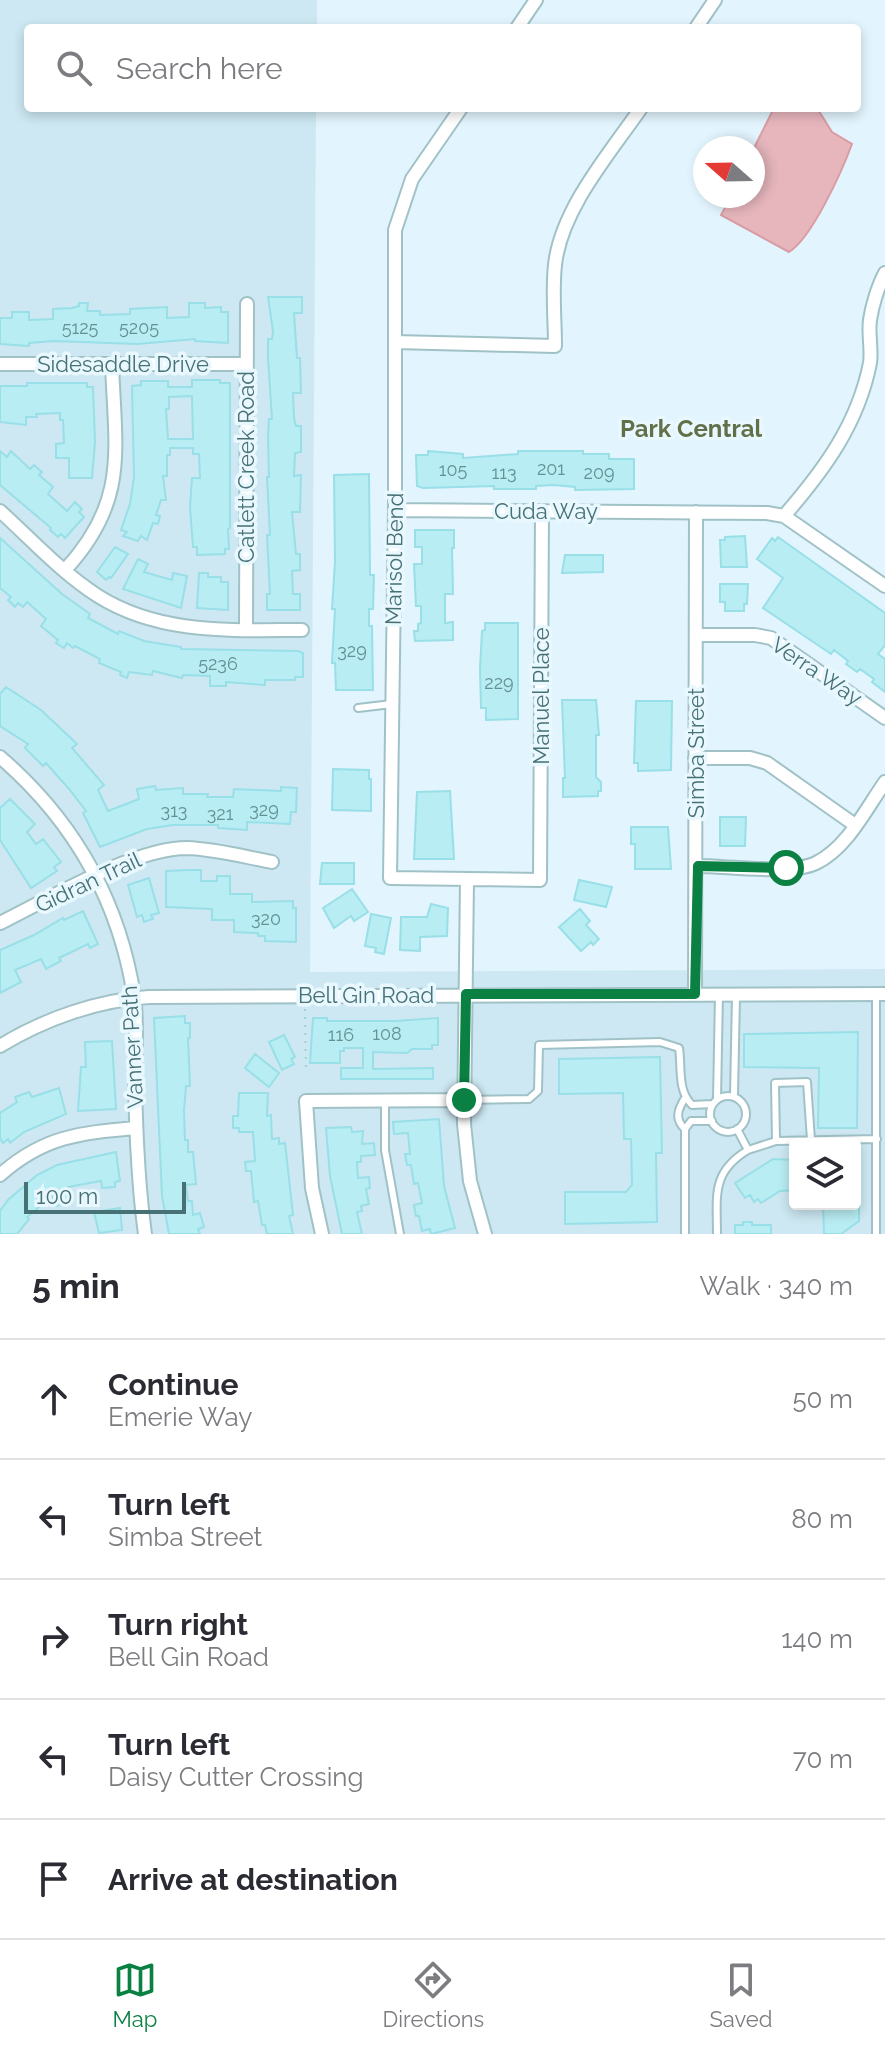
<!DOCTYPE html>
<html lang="en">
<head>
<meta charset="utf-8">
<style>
	:root { --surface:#fff; --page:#f2f2f3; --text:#2b2b33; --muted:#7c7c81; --line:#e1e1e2; --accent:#0b8043 }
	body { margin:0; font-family:Raleway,sans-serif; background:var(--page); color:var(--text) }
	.controls { position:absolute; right:24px; bottom:24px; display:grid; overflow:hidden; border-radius:8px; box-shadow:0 4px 12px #0003 }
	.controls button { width:72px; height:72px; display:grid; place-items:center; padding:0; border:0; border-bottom:2px solid var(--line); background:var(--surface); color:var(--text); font:40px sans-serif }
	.compass { position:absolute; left:693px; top:136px; width:72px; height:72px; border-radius:50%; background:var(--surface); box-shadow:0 4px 12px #0003; rotate:290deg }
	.scale { position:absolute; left:24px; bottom:20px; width:162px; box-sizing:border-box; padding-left:8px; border:4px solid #477275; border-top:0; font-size:22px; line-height:28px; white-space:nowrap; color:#477275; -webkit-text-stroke:6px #e9f8ff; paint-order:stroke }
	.stop { position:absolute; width:24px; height:24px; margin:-18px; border:6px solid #0b8043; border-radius:50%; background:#fff }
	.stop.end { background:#0b8043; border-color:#fff; box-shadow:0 2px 8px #0008 }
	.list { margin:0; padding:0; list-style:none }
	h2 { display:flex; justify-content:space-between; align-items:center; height:104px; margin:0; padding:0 32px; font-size:34px }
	h2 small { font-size:26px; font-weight:400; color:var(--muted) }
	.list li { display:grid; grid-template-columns:52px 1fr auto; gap:24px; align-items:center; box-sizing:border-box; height:120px; padding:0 32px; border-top:2px solid var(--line) }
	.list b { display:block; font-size:30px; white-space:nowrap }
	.list p { margin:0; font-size:26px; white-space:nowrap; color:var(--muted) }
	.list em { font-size:26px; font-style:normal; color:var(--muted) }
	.icon { flex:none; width:44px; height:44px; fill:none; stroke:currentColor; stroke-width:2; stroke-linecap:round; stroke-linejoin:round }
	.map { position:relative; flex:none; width:885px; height:1234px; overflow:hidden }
	.search { position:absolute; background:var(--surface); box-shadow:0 4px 12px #0003; left:24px; right:24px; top:24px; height:88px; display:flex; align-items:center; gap:20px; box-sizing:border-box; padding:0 28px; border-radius:8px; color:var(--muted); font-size:30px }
	.sheet { height:704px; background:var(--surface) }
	nav { display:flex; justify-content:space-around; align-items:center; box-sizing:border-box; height:112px; border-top:2px solid var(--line); background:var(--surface); font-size:22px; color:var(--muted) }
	nav a { display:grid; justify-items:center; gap:4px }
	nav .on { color:var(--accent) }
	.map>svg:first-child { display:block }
</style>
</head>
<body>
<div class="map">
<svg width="885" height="1234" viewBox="0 0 885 1234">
	<rect width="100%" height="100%" fill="#e2f4fd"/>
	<path fill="#cde8f2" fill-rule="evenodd" d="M0,0h317v28h-289v80h288l-6,864 575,-3v265h-885zM795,1144h60v60h-60z"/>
	<path fill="#e7b6bd" stroke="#d99ca4" stroke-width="2" d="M774,108h43l15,24 20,12c-10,27 -40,94 -63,108l-68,-37 10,-19h22v-46z"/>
	<path fill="#b8edf3" stroke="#98dfe7" stroke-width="2" fill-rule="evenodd" d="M268,297h34v16h-8l3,45h3l1,35h-8l1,25 2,8h5v26l-6,1 -1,23 7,-1 -1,37h-8l4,42h4v16l-8,1 1,23h7v16h-33v-16h3l-3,-59h3l-3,-58h2l-1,-40 1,-18h3l-4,-61v-19h4l1,-8z
		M79,303h9l-1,8h13v4l30,-1v-5l37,-2v11l22,-1v-14h16v5l16,-1v5h7v31l-33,-2v-2l-58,5 -83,-3 -25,2v3l-29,-2v-26h12v-6h17v8l24,-1v-10l19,-1 7,-2z
		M192,380h28v3h10v145l-2,1 1,20h-4v5l-28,1v-8h-4l-3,-40 2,-29h8l-1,-24h-6v-6h-23v7h-3v21h-4l3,24h-5l-5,15 4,1 -2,8 -5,-1 -6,17 -6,-4 -3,5 -15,-5 4,-4 -6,-2 9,-26 4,-27 -2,-91 9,-1v-4h27v6h24zM192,396l1,43h-25l-2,-30h3v-12z
		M27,383h60v4h6l2,55 -3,36h-23v-20h-13v-14l8,-1 -1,-23h-3v-7l-24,1 1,3h-11v8l-26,-3v-36h27z
		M0,451l7,6 4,-6 19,18 4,-4 8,7 -3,3 14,12 -5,7 19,17 8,-9 7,7 -3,3 5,5 -19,21 -4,-4 -3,3 -8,-7 1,-2 -51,-43z
		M428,451l35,3v4l55,-4v-3h65v3h26v5h25v30l-59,1v-3l-21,-2 -18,1v3h-42v-3l-71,2 -6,-2 -1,-31h12z
		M369,474l1,101h4l-1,34h-4v17h3l1,64h-37l-1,-27h-3l3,-54h-3l3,-47 -1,-87z
		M415,530h39v18h-2l1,46h-8v29l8,-1v18l-38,1 -1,-10h4v-7l3,-1v-17h-5l-2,-42h8v-17h-7z
		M745,536l2,31h-26l-1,-27h5v-3z
		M778,537l107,76v32l-7,9 7,5v33l-13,-10 2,-3 -14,-10 -3,3 -11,-8 2,-3 -14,-11 -3,4 -68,-46 20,-30 -26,-19 15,-21 3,3z
		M0,538l62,56 28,20 -2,4 30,16 1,-3 25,10 37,6v2l117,2 5,2v24h-8v3h-30v5l-39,-3v4h-16v-10l-27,-1 -1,3 -29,-7 -1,4 -23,-3 -2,6 -7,-3 1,-3 -22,-9 1,-4 -25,-13 -2,2 -6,-5 -3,5 -8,-5 2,-3 -17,-14 5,-7 -19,-17 -4,5 -5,-4 -3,4 -7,-7 3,-3 -11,-9z
		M115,547l13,7 -17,24 -2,-1 -3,3 -9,-8z
		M565,555h38v17l-41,1z
		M138,559l10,5 -4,8 28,8 1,-7 14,3 -6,32 -58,-19z
		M199,573h9v4h13v5h7v28l-31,-2z
		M720,584h28l-1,20h-3v7h-19v-9h-5z
		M485,623h33v96l-32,1v-12h-5l-1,-39 2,-38 3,-1z
		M6,687l35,23 36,34 -5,4 32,37 -6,5 10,21 31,-12 -2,-10 18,-3 1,4 27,-2v6h25l-1,3h26l1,-8 47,2v-4l16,1 -1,24h-5l-1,12 -43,-2v8l-29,-2v-3h-45l-26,4 -47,18 -17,-34 3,-2 -17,-22 -23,-26 -3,3 -18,-18 3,-4 -28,-18v-32z
		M562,700h34l3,35h-3v42l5,5v9h-3v5l-35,1v-19h2z
		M636,701h36l-1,69 -33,1v-8h-4z
		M333,769l36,1v9h2v32l-39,-1z
		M450,791l4,68h-40l3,-67z
		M10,799l25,25 -8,8 9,12 7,-5 18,23 -7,5 3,4 -26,17 -31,-48v-32z
		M720,817h26l-1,29h-25z
		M631,827h37l3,42h-36v-25h-4z
		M322,863h32v21h-34z
		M189,870h12v11h16v-5h13v18h22v8l41,-1v7h3v34l-31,-1v-5h-7v-3l-24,-1v-12h-22v-11l-46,-2v-36z
		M149,878l10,35 -8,2 2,4 -9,3 -2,-7 -5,2 -9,-32z
		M579,880l33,7 -6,20 -32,-7z
		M352,889l16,23 -14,9 -3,-5 -17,12 -11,-20z
		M431,904l17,4 -1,28 -27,1v14l-20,-1 1,-33h26z
		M580,909l10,12 -4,4 13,14 -6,6 -2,-3 -10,9 -22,-24z
		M83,911l15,33 -8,4 -2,-4 -29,14 2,3 -15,8 -5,-10 -26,11 6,12 -21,11v-43l34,-15 29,-17 1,2z
		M371,914l20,4 -7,36 -9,-2 1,-4 -11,-2z
		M185,1016v7h5v15h-2l2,48h-4l-2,25 1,29h3v12h5l3,32 -10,1 2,16h4l1,14 7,-2 4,14 -6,2 2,5h-31l-7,-38 -8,-178z
		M313,1018h14v3h68l43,-3v27h-6v4h-20l-5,4 -34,-1v17l60,-1v11h-92v-11h22v-20h-19v3h-4v12h-30z
		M858,1032l-1,96h-39l1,-60 -75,-1v-33z
		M284,1035l11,22 -4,2 3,5 -12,6 -13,-28z
		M112,1041l4,68 -38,2 3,-44h5l-1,-25z
		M255,1054l24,19 -10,14 -24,-19z
		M660,1057l2,96h-6l1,69 -92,2v-32h61l6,-7 -1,-46h-7l-1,-46 -64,1v-35z
		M59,1088l7,26 -42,18 -14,11 -2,-4 -5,4 -3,-5v-25l17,-11 -2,-5 14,-5 3,5z
		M239,1093h29l-1,23 4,-1 1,24 7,-1v6l6,-1 8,72 -4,1 4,18h-26l-2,-9h-3l-4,-24 -4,1 -3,-31h-5l-1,-9 10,-1 -2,-29h-14v-4h-6v-12h5z
		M439,1119l5,67 11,42 -24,6 -1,-5 -8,2 -3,-15h-3l-2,-11 8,-2 -4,-20 -4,1 -3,-19h-4l-2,-11h5l-2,-21 -14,1 -1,-12z
		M351,1127l1,5 11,-1 -1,13 12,-1 1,12 -14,1v6h-4l1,16 11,-1 1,11 -4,1 3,15 -8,2 1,5 -5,1 5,22h-20l-12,-58 -4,-48z
		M116,1152l4,29 -5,1v5l-13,1 -1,-7 -33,6 5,11 -16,8 -5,-10 -25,21 2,2 -12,15h-17v-23l8,-11 29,-25 20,-10z
		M773,1159l22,1v30l-15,1 -19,12 -3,-4 -4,3 -4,-7 -5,3 -10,-15z
		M823,1204h36v17l-18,13h-17z
		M120,1208l2,22 -23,3 -5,-21z
		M743,1222h9v3h19v9h-36v-9h8z"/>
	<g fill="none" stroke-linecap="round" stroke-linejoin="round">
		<g stroke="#a0c2c7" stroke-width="10">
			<path id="lane" d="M358,708l34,-4
				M876,994v240
				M710 1114a18 18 0 1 1 36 0a18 18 0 1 1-36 0Z
				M734,1096l2,-100
				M717,1099l2,-105
				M385,1100v50l15,84
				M464,1100l65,-1 9,-8 1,-46 121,-3 19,6c3,20 -2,42 13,57l21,-1
				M685,1129l6,-8h21
				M811,1140l-4,-58 -32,1 1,58 101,-2
				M748,1150l28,-9
				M685,1234v-105c-11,-10 -7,-20 0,-31
				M717,1234c0,-38 -6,-62 31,-84l-11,-21"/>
		</g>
		<g stroke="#a0c2c7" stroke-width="16">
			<path id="street" d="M517,28l19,-28
				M696,28l19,-28
				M461,108l-49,71 -17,51v280l-5,368 150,2 2,-368
				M395,342l160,4c0,-26 -3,-54 0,-81 6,-56 55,-112 86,-157
				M0,364h246
				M395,510l372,3 17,3 101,70
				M0,511c32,29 62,62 98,85 62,39 134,34 204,34
				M784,516c40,-46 74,-92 86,-153 2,-14 -2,-29 0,-43 2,-14 8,-34 15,-47
				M65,570c64,-69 50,-120 47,-206
				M246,630l1,-326
				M697,635h58l16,3 114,80
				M0,757c73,63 119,143 134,239 4,28 1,58 1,86 1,51 3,102 10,152
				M695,758h55l17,5 88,62
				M698,866c29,0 94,9 118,-3 31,-15 50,-54 69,-81
				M467,879l-3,245 6,57 15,53
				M0,923c49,-24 134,-75 187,-75 29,1 58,9 85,14
				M695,994l1,-482
				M0,1046c44,-27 98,-46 149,-49l736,-3
				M0,1175c44,-39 80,-42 136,-47
				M322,1234l-10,-46 -6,-87 158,-1"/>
		</g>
		<path stroke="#9cd2d8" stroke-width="2" stroke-dasharray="2 6" stroke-linecap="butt" d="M305,1009l1,64"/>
		<use href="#lane" stroke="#fff" stroke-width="6"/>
		<use href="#street" stroke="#fff" stroke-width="12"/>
	</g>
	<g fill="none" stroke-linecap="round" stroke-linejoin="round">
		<path stroke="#0b8043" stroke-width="10" d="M464,1100l2,-106h229l3,-128 88,2"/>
	</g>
	<g text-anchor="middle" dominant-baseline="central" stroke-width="7" stroke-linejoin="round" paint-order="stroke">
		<g font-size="18" fill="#639194">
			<text x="80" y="327">5125</text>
			<text x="139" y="327">5205</text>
			<text x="551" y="468">201</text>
			<text x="453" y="469">105</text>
			<text x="504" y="472">113</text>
			<text x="599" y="472">209</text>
			<text x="352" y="650">329</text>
			<text x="218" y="663">5236</text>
			<text x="499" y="682">229</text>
			<text x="264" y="809">329</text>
			<text x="174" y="810">313</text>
			<text x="220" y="813">321</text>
			<text x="266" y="918">320</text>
			<text x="387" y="1033">108</text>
			<text x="341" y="1034">116</text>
		</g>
		<g font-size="22" fill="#477275" stroke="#e9f8ff">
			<text x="123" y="364">Sidesaddle Drive</text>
			<text transform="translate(246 467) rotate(-90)">Catlett Creek Road</text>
			<text x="546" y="511">Cuda Way</text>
			<text transform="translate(394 559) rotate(-89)">Marisol Bend</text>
			<text transform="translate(817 671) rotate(34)">Verra Way</text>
			<text transform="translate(541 696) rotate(-90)">Manuel Place</text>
			<text transform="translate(696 753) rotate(-90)">Simba Street</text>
			<text transform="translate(88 882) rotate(-25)">Gidran Trail</text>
			<text x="366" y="995">Bell Gin Road</text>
			<text transform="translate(132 1047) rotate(-93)">Vanner Path</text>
		</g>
		<g font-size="24" font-weight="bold" fill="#62704a" stroke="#e9f8ff">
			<text x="691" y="428">Park Central</text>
		</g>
	</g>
</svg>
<div class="controls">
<button><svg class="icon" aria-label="layers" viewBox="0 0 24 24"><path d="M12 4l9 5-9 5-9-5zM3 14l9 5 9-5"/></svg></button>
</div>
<svg class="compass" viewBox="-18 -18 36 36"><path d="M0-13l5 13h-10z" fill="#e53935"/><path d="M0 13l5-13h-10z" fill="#7c7c81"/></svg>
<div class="scale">100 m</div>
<div class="stop" style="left:786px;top:868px"></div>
<div class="stop end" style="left:464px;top:1100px"></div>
<div class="search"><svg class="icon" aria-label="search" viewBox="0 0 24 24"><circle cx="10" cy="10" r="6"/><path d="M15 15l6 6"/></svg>Search here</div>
</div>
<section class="sheet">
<h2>5 min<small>Walk · 340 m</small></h2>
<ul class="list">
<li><svg class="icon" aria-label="ahead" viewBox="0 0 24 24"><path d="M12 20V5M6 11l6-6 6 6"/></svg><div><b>Continue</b><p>Emerie Way</p></div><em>50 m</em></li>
<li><svg class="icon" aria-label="left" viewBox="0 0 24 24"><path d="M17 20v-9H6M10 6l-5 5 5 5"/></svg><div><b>Turn left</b><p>Simba Street</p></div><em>80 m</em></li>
<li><svg class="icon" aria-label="right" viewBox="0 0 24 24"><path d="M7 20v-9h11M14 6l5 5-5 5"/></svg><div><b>Turn right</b><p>Bell Gin Road</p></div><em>140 m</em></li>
<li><svg class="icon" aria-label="left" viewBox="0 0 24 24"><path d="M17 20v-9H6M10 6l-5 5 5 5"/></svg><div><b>Turn left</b><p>Daisy Cutter Crossing</p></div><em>70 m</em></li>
<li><svg class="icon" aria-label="arrive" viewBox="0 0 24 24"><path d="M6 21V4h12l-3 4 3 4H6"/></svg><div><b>Arrive at destination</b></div></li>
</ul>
</section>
<nav>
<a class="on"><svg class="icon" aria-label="map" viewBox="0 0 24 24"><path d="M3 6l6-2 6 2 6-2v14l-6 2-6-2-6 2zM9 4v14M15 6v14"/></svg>Map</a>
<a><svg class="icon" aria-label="directions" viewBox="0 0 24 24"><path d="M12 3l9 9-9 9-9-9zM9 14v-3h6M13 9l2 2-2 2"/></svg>Directions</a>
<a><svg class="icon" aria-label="saved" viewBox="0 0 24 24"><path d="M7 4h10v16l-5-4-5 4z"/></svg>Saved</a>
</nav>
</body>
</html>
